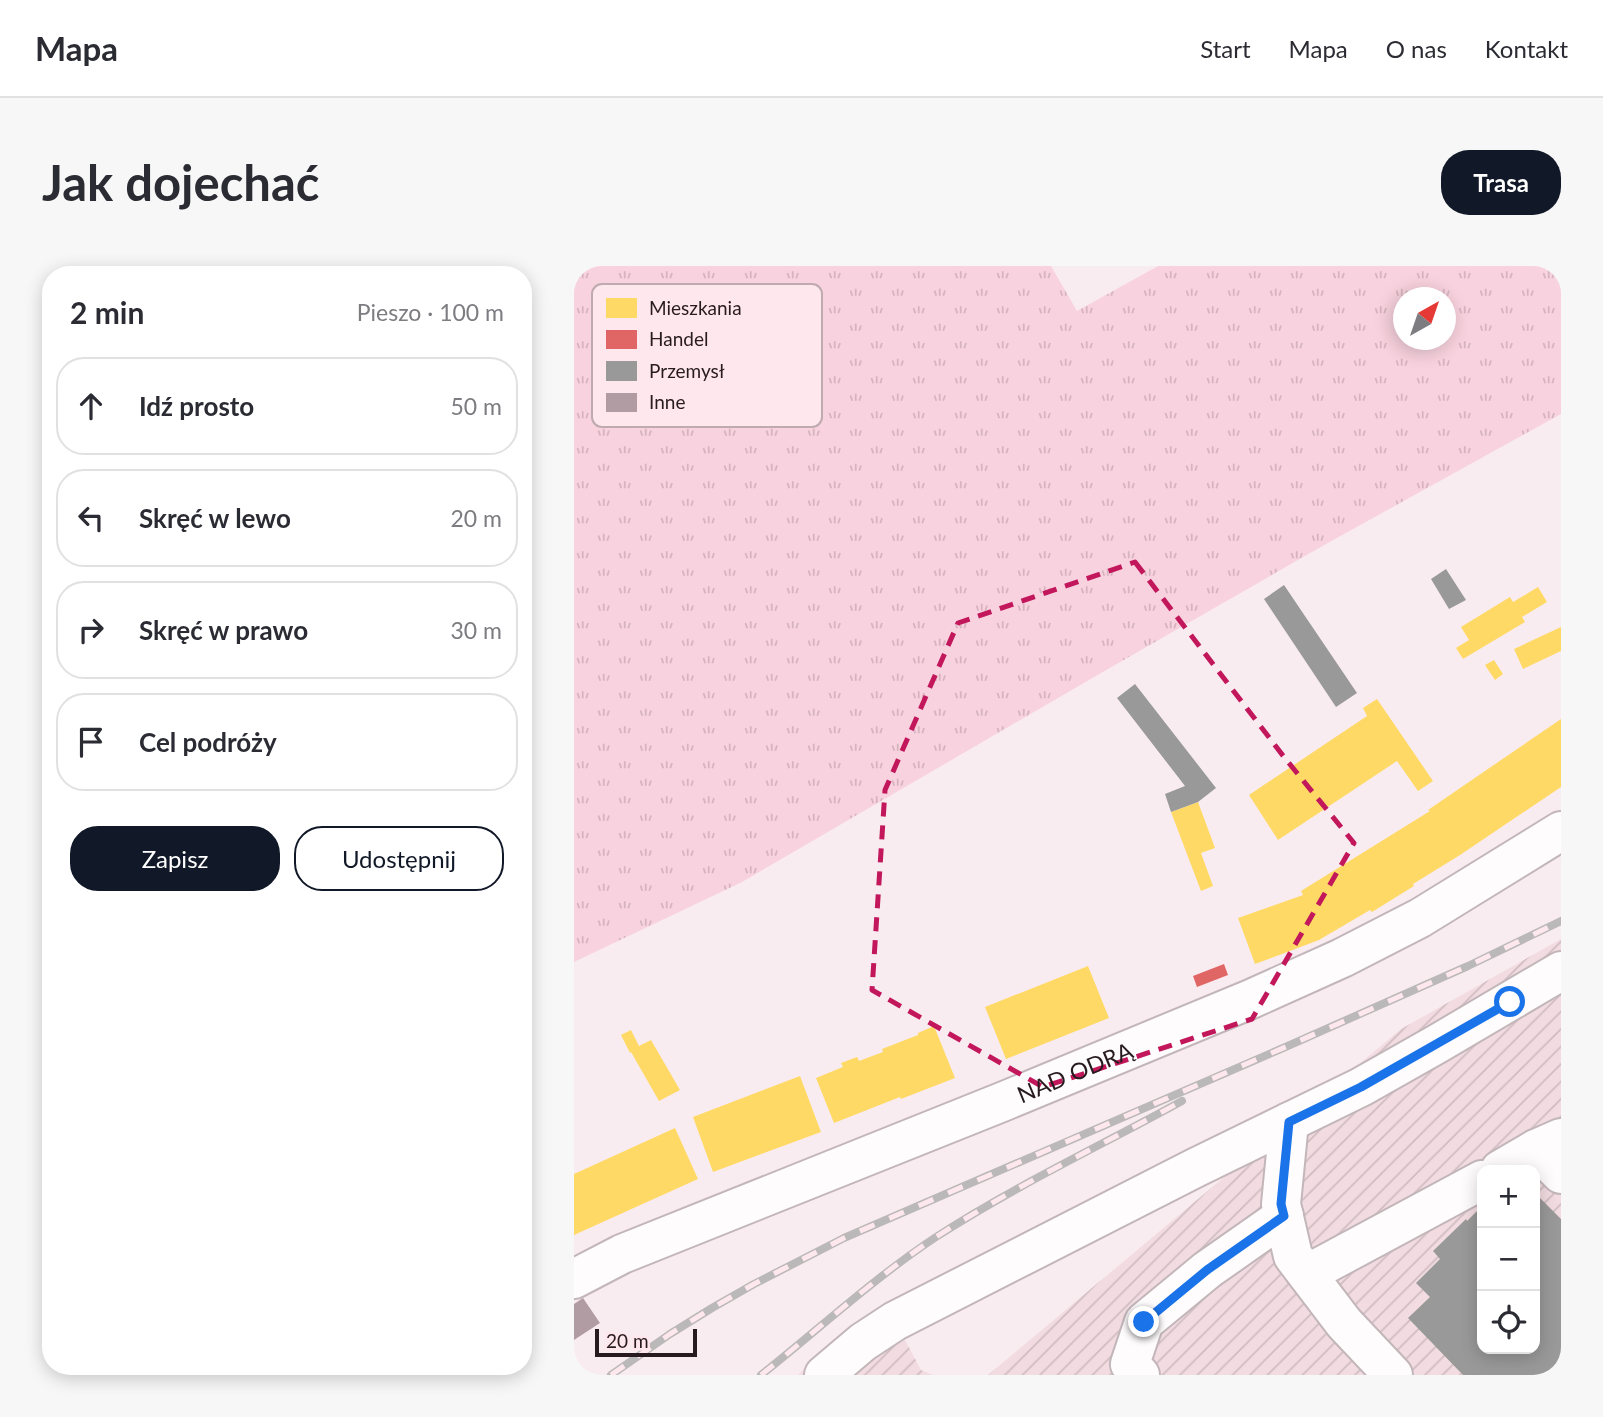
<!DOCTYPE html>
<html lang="pl">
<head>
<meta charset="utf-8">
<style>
	:root { --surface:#fff; --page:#f7f7f7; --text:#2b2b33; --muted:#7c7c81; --line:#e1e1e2; --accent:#111827 }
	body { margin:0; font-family:Lato,sans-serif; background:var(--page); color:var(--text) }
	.controls { position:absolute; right:21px; bottom:21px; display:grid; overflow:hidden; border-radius:14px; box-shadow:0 4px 18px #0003 }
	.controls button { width:63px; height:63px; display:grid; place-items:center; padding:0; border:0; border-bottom:2px solid var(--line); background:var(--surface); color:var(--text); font:35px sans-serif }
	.compass { position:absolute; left:819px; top:21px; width:63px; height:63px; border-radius:50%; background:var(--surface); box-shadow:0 4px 18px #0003; rotate:40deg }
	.scale { position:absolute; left:21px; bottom:18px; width:102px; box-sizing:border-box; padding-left:7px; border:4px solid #281b1f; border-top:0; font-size:19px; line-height:24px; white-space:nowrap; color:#281b1f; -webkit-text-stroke:5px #fee7ed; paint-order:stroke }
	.stop { position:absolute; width:21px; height:21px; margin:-16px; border:5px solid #1a73e8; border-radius:50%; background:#fff }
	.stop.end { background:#1a73e8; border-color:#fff; box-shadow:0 2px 7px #0008 }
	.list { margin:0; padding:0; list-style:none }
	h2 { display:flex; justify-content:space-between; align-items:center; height:91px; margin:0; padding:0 28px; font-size:30px }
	h2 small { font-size:23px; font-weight:400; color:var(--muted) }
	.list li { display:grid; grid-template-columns:46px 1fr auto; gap:21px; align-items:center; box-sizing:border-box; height:98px; margin:0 14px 14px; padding:0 14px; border:2px solid var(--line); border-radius:28px }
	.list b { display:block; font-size:26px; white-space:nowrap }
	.list em { font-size:23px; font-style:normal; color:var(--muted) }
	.actions { display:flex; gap:14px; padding:21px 28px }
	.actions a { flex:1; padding:16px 0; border:2px solid var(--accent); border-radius:28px; text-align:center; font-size:24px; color:var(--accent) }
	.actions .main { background:var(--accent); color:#fff }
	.icon { flex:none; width:38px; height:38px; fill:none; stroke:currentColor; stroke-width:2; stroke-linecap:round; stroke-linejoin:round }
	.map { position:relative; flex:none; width:987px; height:1109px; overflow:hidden; border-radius:28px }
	header { display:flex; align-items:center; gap:42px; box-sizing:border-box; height:98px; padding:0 35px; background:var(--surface); border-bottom:2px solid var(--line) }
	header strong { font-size:33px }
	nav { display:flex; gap:38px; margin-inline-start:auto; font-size:24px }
	.intro { display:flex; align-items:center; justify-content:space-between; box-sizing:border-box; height:168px; padding:0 42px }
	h1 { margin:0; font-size:49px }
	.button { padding:18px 32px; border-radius:28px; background:var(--accent); color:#fff; font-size:24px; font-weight:700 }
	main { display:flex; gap:42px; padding:0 42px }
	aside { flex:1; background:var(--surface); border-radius:28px; box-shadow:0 4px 18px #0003 }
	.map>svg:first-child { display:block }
</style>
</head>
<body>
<header>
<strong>Mapa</strong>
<nav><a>Start</a><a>Mapa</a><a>O nas</a><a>Kontakt</a></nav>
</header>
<div class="intro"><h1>Jak dojechać</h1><a class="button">Trasa</a></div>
<main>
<aside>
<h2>2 min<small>Pieszo · 100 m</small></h2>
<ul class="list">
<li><svg class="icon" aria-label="ahead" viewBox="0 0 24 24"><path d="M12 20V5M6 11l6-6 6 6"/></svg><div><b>Idź prosto</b></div><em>50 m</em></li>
<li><svg class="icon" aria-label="left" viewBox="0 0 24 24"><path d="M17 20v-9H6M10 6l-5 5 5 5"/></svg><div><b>Skręć w lewo</b></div><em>20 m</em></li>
<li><svg class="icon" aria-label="right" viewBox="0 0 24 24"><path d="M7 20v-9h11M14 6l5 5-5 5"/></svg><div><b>Skręć w prawo</b></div><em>30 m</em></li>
<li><svg class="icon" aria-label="arrive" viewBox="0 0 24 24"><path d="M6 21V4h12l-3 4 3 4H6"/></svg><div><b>Cel podróży</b></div></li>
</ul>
<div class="actions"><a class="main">Zapisz</a><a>Udostępnij</a></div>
</aside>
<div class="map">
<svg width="987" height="1109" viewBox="0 0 987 1109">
	<defs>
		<pattern id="industrial-furrows" width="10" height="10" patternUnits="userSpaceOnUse" patternTransform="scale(1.75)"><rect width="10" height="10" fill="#f2dce2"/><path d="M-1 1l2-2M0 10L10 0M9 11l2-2" fill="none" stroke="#d0bcc1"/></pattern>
		<pattern id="grass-tufts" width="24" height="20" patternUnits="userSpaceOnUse" patternTransform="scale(1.75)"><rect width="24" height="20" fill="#f8d2de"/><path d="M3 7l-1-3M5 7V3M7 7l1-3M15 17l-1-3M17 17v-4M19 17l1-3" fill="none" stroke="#d5b4be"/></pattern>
	</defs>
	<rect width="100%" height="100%" fill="#f9ecf0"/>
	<path fill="url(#industrial-furrows)" fill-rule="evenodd" d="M987,673v436h-573l413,-346zM908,904h53v179h-53z
		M312,1038l35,66 12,5h-135l12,-12z"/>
	<path fill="url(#grass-tufts)" fill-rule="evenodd" d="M0,0h477l26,45 81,-45h403v148l-235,130 -225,129 -359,209 -168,80zM830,32h42v42h-42z"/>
	<path fill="#ffd966" d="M964,321l9,15 -25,15 3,5 -62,37 -7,-11 13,-8 -8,-13 49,-30 3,5z
		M987,361v24l-38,18 -9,-20z
		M920,394l9,14 -8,6 -10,-15z
		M803,433l56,82 -15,10 -21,-30 -119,79 -29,-45 118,-79 -4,-8z
		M987,453v68l-101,68 -47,29 1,2 -42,26 -2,-2 -51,30 -64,24 -17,-46 65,-23 -2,-4 129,-80 -2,-1z
		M624,536l17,46 -14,5 12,33 -12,5 -30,-79z
		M514,700l21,52 -103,41 -21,-52z
		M360,760l21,52 -54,21 -1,-2 -66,26 -18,-45 27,-11 -2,-4 16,-6 2,4 24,-9 -1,-3 36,-14v-2z
		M57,764l8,16 12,-6 29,50 -21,11 -28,-49 -1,1 -9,-18z
		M226,810l21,56 -108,40 -20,-55z
		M101,862l23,51 -124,56v-61z"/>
	<path fill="#e06666" d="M650,698l4,11 -31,12 -4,-11z"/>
	<path fill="#999" d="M872,303l20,31 -17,9 -18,-30z
		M710,319l73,108 -21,14 -72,-108z
		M561,418l81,104 -18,14 -27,10 -6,-18 20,-8 -68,-88z
		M961,927l26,26v156h-98l-55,-57 22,-21 -14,-14 24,-24 -7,-8 33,-32 1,2 15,-15v143h53z"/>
	<path fill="#b09ca2" d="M9,1032l17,25 -26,17v-36z"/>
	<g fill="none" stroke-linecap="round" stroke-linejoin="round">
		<g stroke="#c3b6ba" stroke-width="42">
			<g id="minor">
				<path d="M715,856l-8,82 12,52 51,67 49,52"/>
				<path d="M962,883l25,25"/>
				<path d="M926,904l36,-21 25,-11"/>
				<path d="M733,1008l175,-94"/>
				<path id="s1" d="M0,1013l48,-25 380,-152 249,-103 91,-41 78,-40 141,-87"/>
				<path d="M250,1109l39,-33 32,-21 300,-153 166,-81 76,-43 124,-73"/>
				<path d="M566,1109l-10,-11 14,-42 63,-52 77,-54"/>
			</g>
		</g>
		<use href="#minor" stroke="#fefcfd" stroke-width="38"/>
		<g stroke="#bbb8b9" stroke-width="8">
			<path id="rail" d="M37,1109l59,-41 42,-26 42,-24 90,-46 446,-193 178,-79 93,-45
				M187,1109c58,-46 113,-97 175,-138 79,-51 164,-91 246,-136"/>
		</g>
		<use href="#rail" stroke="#fee7ed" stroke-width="5" stroke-dasharray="16" stroke-linecap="butt"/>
	</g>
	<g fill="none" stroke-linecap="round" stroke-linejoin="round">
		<path stroke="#1a73e8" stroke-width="9" d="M570,1056l63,-52 77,-54 -3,-12 8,-82 72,-35 149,-85"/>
	</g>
	<path fill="none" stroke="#c2185b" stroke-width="5" stroke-dasharray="14 9" stroke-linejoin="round" d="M561,296l149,195 70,86 -102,176 -209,68 -171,-97 13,-200 73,-167z"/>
	<g text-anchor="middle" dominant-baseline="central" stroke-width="7" stroke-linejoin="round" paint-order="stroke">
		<g font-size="23" fill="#281b1f" stroke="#fee7ed">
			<text stroke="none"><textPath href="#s1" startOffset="542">NAD ODRĄ</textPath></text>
		</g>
	</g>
	<rect x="18" y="18" width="230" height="143" rx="10" fill="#fee7ed" stroke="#beaaaf" stroke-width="2"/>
	<rect x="32" y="32" width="31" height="20" fill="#ffd966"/>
	<rect x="32" y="64" width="31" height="19" fill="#e06666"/>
	<rect x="32" y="95" width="31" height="20" fill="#999"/>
	<rect x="32" y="127" width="31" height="19" fill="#b09ca2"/>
	<g font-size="19" fill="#281b1f">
		<text x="75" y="49">Mieszkania</text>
		<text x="75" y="80">Handel</text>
		<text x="75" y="112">Przemysł</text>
		<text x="75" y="143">Inne</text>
	</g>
</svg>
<div class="controls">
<button>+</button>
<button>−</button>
<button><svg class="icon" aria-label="locate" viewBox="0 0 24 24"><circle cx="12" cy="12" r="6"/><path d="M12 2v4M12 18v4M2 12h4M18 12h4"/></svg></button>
</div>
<svg class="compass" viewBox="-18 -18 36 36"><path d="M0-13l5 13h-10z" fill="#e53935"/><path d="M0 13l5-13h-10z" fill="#7c7c81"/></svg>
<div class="scale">20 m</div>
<div class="stop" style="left:936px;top:736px"></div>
<div class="stop end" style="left:570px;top:1056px"></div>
</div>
</main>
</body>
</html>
